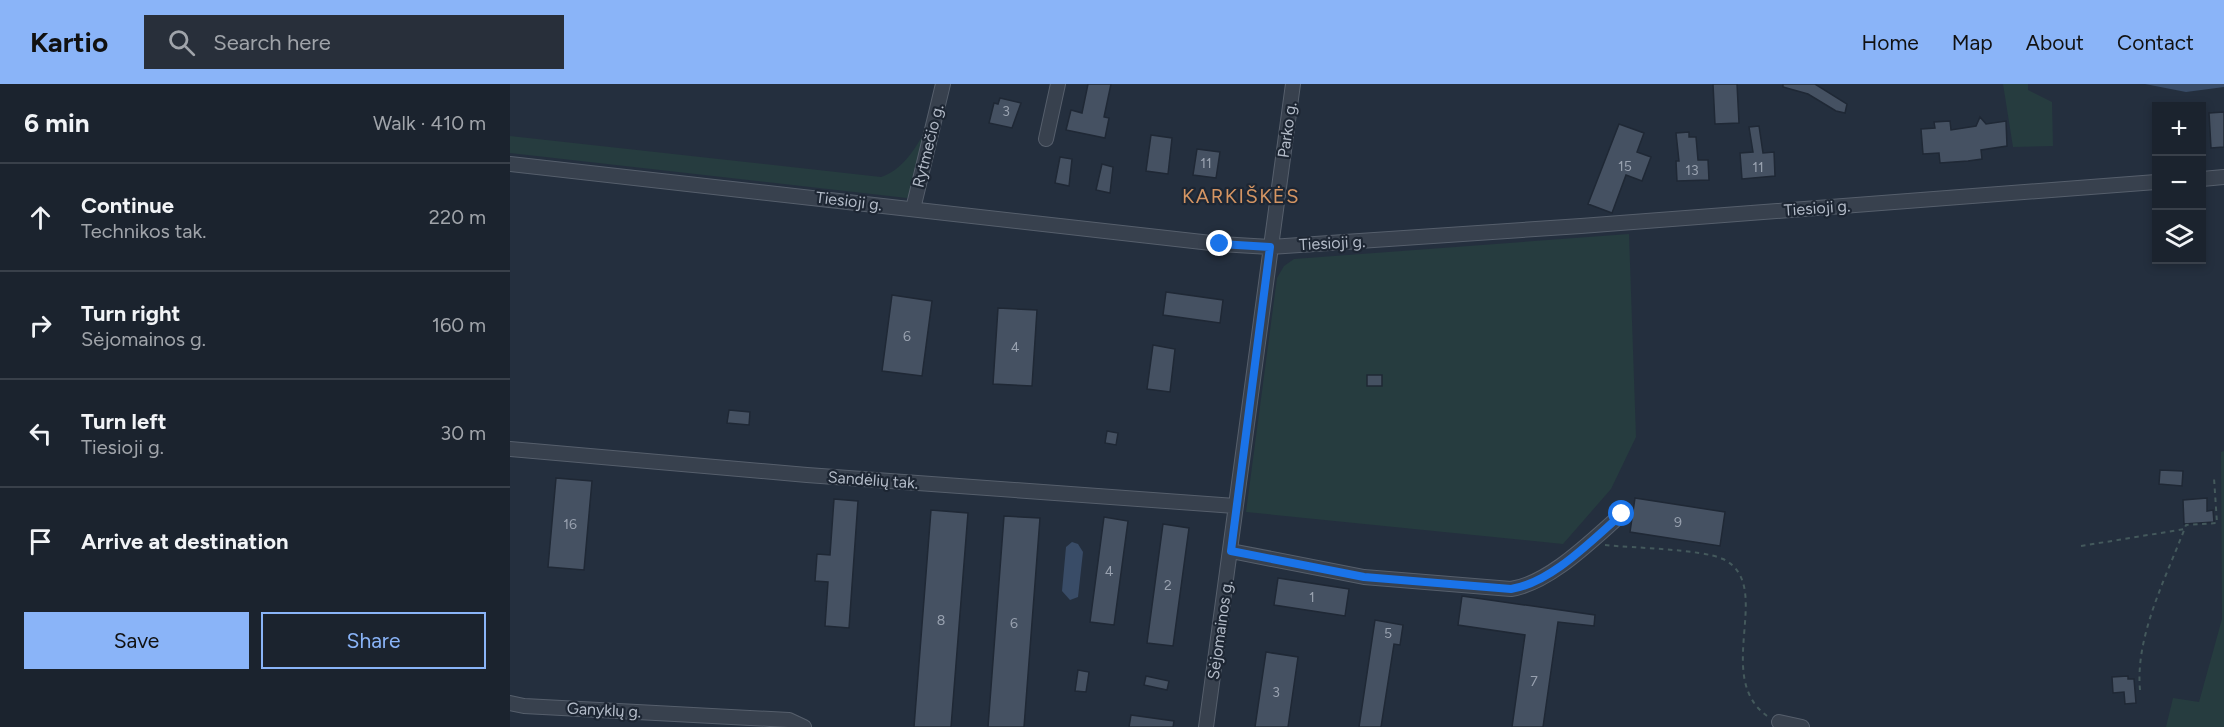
<!DOCTYPE html>
<html lang="en">
<head>
<meta charset="utf-8">
<style>
	:root { --surface:#1b232e; --page:#282f3a; --text:#f1f3f6; --muted:#a0a4aa; --line:#39404a; --accent:#8ab4f8 }
	body { margin:0; font-family:Figtree,sans-serif; background:var(--page); color:var(--text) }
	.controls { position:absolute; right:18px; top:18px; display:grid; overflow:hidden; border-radius:0px; box-shadow:0 3px 9px #0003 }
	.controls button { width:54px; height:54px; display:grid; place-items:center; padding:0; border:0; border-bottom:2px solid var(--line); background:var(--surface); color:var(--text); font:30px sans-serif }
	.stop { position:absolute; width:18px; height:18px; margin:-14px; border:4px solid #1a73e8; border-radius:50%; background:#fff }
	.stop.end { background:#1a73e8; border-color:#fff; box-shadow:0 2px 6px #0008 }
	.list { margin:0; padding:0; list-style:none }
	h2 { display:flex; justify-content:space-between; align-items:center; height:78px; margin:0; padding:0 24px; font-size:26px }
	h2 small { font-size:20px; font-weight:400; color:var(--muted) }
	.list li { display:grid; grid-template-columns:39px 1fr auto; gap:18px; align-items:center; box-sizing:border-box; height:108px; padding:0 24px; border-top:2px solid var(--line) }
	.list b { display:block; font-size:22px; white-space:nowrap }
	.list p { margin:0; font-size:20px; white-space:nowrap; color:var(--muted) }
	.list em { font-size:20px; font-style:normal; color:var(--muted) }
	.actions { display:flex; gap:12px; padding:18px 24px }
	.actions a { flex:1; padding:14px 0; border:2px solid var(--accent); border-radius:0px; text-align:center; font-size:21px; color:var(--accent) }
	.actions .main { background:var(--accent); color:#111 }
	.icon { flex:none; width:33px; height:33px; fill:none; stroke:currentColor; stroke-width:2; stroke-linecap:round; stroke-linejoin:round }
	.map { position:relative; flex:none; width:1714px; height:643px; overflow:hidden }
	header { display:flex; align-items:center; gap:36px; box-sizing:border-box; height:84px; padding:0 30px; background:var(--accent); color:#111 }
	header strong { font-size:28px }
	nav { display:flex; gap:33px; margin-inline-start:auto; font-size:21px }
	.search { width:420px; height:54px; background:var(--page); display:flex; align-items:center; gap:15px; box-sizing:border-box; padding:0 21px; border-radius:0px; color:var(--muted); font-size:22px }
	main { display:flex }
	aside { flex:1; background:var(--surface) }
	.map>svg:first-child { display:block }
</style>
</head>
<body>
<header>
<strong>Kartio</strong>
<div class="search"><svg class="icon" aria-label="search" viewBox="0 0 24 24"><circle cx="10" cy="10" r="6"/><path d="M15 15l6 6"/></svg>Search here</div>
<nav><a>Home</a><a>Map</a><a>About</a><a>Contact</a></nav>
</header>
<main>
<aside>
<h2>6 min<small>Walk · 410 m</small></h2>
<ul class="list">
<li><svg class="icon" aria-label="ahead" viewBox="0 0 24 24"><path d="M12 20V5M6 11l6-6 6 6"/></svg><div><b>Continue</b><p>Technikos tak.</p></div><em>220 m</em></li>
<li><svg class="icon" aria-label="right" viewBox="0 0 24 24"><path d="M7 20v-9h11M14 6l5 5-5 5"/></svg><div><b>Turn right</b><p>Sėjomainos g.</p></div><em>160 m</em></li>
<li><svg class="icon" aria-label="left" viewBox="0 0 24 24"><path d="M17 20v-9H6M10 6l-5 5 5 5"/></svg><div><b>Turn left</b><p>Tiesioji g.</p></div><em>30 m</em></li>
<li><svg class="icon" aria-label="arrive" viewBox="0 0 24 24"><path d="M6 21V4h12l-3 4 3 4H6"/></svg><div><b>Arrive at destination</b></div></li>
</ul>
<div class="actions"><a class="main">Save</a><a>Share</a></div>
</aside>
<div class="map">
<svg width="1714" height="643" viewBox="0 0 1714 643">
	<rect width="100%" height="100%" fill="#242f3e"/>
	<path fill="#263c3f" d="M1493,0h25v6l24,12 1,44 -40,1z
		M419,41l-16,68 -6,5 -397,-45v-17l371,41c23,-7 36,-32 48,-52z
		M1119,150l7,203 -25,52 -48,55 -317,-32 31,-234 7,-12 10,-7z
		M1714,367v276h-58l7,-29 26,4 23,-83 -1,-167z"/>
	<path fill="#394c67" d="M1635,0h79v3l-38,5z
		M562,458l6,2 5,8 -5,45 -8,3 -8,-9 4,-44z"/>
	<path fill="#455162" stroke="#1f2835" stroke-width="1.5" d="M578,0h23l-7,33 5,1 -4,20 -39,-8 5,-20 11,3z
		M1203,0h24l2,39 -24,1z
		M1273,0h32l32,20 -2,9 -9,-2 -28,-17 -25,-7z
		M490,14l21,5 -9,25 -23,-5 5,-20 4,1z
		M1714,28v35l-13,1 -2,-35z
		M1470,33l6,7 20,-3 1,25 -26,4 1,9 -14,2 -28,2 -1,-10 -16,1 -2,-25 14,-1 -1,-6 16,-1 1,9 25,-4z
		M1109,40l25,9 -7,19 14,5 -9,24 -16,-6 -14,38 -24,-9z
		M1249,42l4,27 11,-1 1,24 -33,3 -2,-26 13,-1 -4,-25z
		M1179,48v5h7l2,23h10l1,20 -32,1 -1,-20h3l-3,-28z
		M641,51l21,3 -4,36 -22,-3z
		M687,65l23,3 -4,26 -23,-3z
		M550,73l12,2 -3,27 -14,-3z
		M592,80l11,3 -3,26 -14,-3z
		M656,208l57,8 -3,23 -57,-8z
		M382,211l40,6 -10,75 -40,-5z
		M488,224l39,2 -5,76 -39,-2z
		M643,261l22,4 -5,43 -23,-3z
		M857,291h15v11h-15z
		M219,326l21,2 -1,13 -22,-2z
		M597,347l11,2 -2,12 -11,-2z
		M1650,386l23,1 -1,15 -23,-2z
		M46,394l36,3 -8,89 -36,-3z
		M1125,414l90,14 -5,34 -90,-14z
		M1697,414v13l6,-1 1,12 -30,2 -1,-24z
		M324,415l24,2 -9,127 -24,-2 3,-44 -13,-1 2,-27 13,1z
		M421,426l37,3 -17,214h-37z
		M494,432l36,2 -16,209h-36z
		M594,433l24,4 -14,104 -24,-3z
		M653,440l26,4 -16,118 -26,-3z
		M768,494l71,11 -4,27 -71,-11z
		M952,512l133,19 -1,11 -36,-4 -15,105h-31l13,-92 -67,-10z
		M865,536l28,5 -3,20 -6,-1 -13,83h-22z
		M756,568l32,5 -10,70h-33z
		M568,586l11,2 -3,20 -11,-1z
		M636,592l23,5 -2,9 -23,-5z
		M1618,592v3h6l2,24 -11,1 -1,-12 -11,1 -1,-16z
		M621,631l43,6 -1,6h-44z"/>
	<g fill="none" stroke-linecap="round" stroke-linejoin="round">
		<g stroke="#565f6c" stroke-width="16">
			<path id="minor" d="M536,55l12,-55
				M0,80l710,80 50,3 311,-21 575,-44
				M1692,95l22,-2
				M403,125l30,-125
				M0,365l297,26 428,31
				M721,467l133,26 147,12c39,-6 81,-49 111,-75
				M0,619l14,3 265,14 15,7
				M1269,638l23,5
				M696,643l87,-643"/>
		</g>
		<path stroke="#44595c" stroke-width="2" stroke-dasharray="4.5 4.5" stroke-linecap="butt" d="M1095,461c28,3 96,4 118,14 53,26 -11,117 44,157
			M1571,462l104,-17
			M1630,606c-5,-55 27,-114 46,-165l31,-2 -3,-45"/>
		<use href="#minor" stroke="#38414e" stroke-width="14"/>
	</g>
	<g fill="none" stroke-linecap="round" stroke-linejoin="round">
		<path stroke="#1a73e8" stroke-width="8" d="M710,160l50,3 -39,304 133,26 147,12c40,-6 81,-49 111,-75"/>
	</g>
	<g text-anchor="middle" dominant-baseline="central" stroke-width="4.5" stroke-linejoin="round" paint-order="stroke">
		<g font-size="14" fill="#98a1af">
			<text x="496" y="27">3</text>
			<text x="696" y="79">11</text>
			<text x="1115" y="82">15</text>
			<text x="1248" y="83">11</text>
			<text x="1182" y="86">13</text>
			<text x="397" y="252">6</text>
			<text x="505" y="263">4</text>
			<text x="1168" y="438">9</text>
			<text x="60" y="440">16</text>
			<text x="599" y="487">4</text>
			<text x="658" y="501">2</text>
			<text x="802" y="513">1</text>
			<text x="431" y="536">8</text>
			<text x="504" y="539">6</text>
			<text x="878" y="549">5</text>
			<text x="1024" y="597">7</text>
			<text x="766" y="608">3</text>
		</g>
		<g font-size="16" fill="#b4bcc9" stroke="#1d2633">
			<text transform="translate(777 46) rotate(-82)">Parko g.</text>
			<text transform="translate(418 62) rotate(-76)">Rytmečio g.</text>
			<text transform="translate(339 117) rotate(7)">Tiesioji g.</text>
			<text transform="translate(1307 124) rotate(-4)">Tiesioji g.</text>
			<text transform="translate(822 159) rotate(-3)">Tiesioji g.</text>
			<text transform="translate(363 396) rotate(4)">Sandėlių tak.</text>
			<text transform="translate(710 546) rotate(-82)">Sėjomainos g.</text>
			<text transform="translate(94 626) rotate(3)">Ganyklų g.</text>
		</g>
		<g font-size="20" letter-spacing="1.5" fill="#d59563" stroke="#1d2633">
			<text x="731" y="112">KARKIŠKĖS</text>
		</g>
	</g>
</svg>
<div class="controls">
<button>+</button>
<button>−</button>
<button><svg class="icon" aria-label="layers" viewBox="0 0 24 24"><path d="M12 4l9 5-9 5-9-5zM3 14l9 5 9-5"/></svg></button>
</div>
<div class="stop" style="left:1112px;top:430px"></div>
<div class="stop end" style="left:710px;top:160px"></div>
</div>
</main>
</body>
</html>
